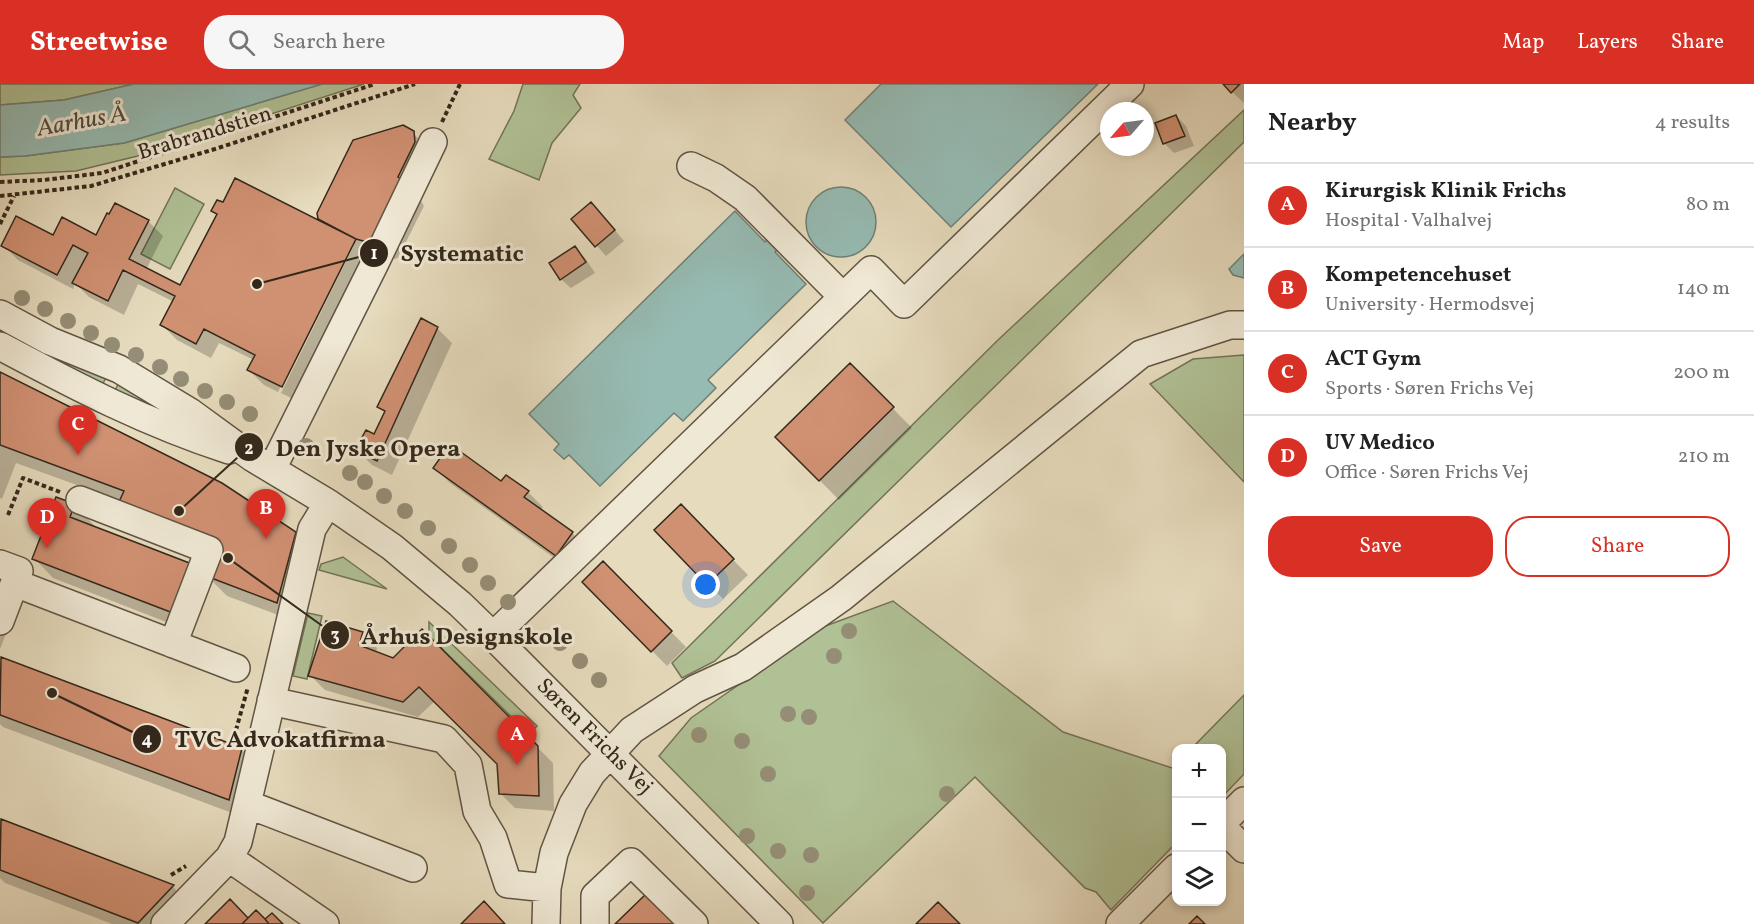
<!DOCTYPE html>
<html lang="en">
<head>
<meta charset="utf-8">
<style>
	:root { --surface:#fff; --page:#f6f6f6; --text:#222; --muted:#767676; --line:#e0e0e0; --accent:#d93025 }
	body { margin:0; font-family:Vollkorn,serif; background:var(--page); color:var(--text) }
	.controls { position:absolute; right:18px; bottom:18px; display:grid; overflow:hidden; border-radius:12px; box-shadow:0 3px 9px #0003 }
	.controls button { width:54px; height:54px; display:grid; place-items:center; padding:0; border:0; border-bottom:2px solid var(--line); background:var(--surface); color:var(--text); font:30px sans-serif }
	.compass { position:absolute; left:1100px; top:18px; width:54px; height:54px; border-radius:50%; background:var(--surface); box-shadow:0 3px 9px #0003; rotate:242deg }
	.you { position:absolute; left:706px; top:501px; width:21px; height:21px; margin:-15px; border:4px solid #fff; border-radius:50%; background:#1a73e8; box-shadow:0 0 0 9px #1a73e833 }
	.badge { display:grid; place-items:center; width:39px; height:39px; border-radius:50%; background:var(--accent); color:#fff; font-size:20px; font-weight:700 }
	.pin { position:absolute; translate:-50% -50px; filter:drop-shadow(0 2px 3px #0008) }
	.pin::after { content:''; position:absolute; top:32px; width:21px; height:18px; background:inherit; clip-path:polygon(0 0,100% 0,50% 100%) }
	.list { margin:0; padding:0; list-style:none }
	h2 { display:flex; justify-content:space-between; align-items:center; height:78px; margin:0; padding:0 24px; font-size:26px }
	h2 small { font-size:20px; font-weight:400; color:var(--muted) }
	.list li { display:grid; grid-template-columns:39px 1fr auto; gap:18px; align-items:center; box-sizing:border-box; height:84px; padding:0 24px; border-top:2px solid var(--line) }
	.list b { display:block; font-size:22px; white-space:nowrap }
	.list p { margin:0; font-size:20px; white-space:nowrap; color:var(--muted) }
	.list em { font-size:20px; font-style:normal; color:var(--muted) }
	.actions { display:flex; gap:12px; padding:18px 24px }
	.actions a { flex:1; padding:14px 0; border:2px solid var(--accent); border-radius:24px; text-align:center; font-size:21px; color:var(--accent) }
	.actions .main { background:var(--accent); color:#fff }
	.icon { flex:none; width:33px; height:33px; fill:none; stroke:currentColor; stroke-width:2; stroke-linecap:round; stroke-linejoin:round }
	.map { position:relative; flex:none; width:1244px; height:840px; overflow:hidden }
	header { display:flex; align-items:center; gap:36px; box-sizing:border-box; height:84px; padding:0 30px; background:var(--accent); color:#fff }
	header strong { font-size:28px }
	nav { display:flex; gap:33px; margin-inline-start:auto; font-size:21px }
	.search { width:420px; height:54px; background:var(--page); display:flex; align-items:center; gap:15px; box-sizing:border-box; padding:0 21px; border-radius:24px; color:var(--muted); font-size:22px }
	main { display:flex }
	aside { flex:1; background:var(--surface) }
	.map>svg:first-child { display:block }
</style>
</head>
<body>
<header>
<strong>Streetwise</strong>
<div class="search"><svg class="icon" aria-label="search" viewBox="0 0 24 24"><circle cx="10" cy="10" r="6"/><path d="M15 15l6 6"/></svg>Search here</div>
<nav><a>Map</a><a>Layers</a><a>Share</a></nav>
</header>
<main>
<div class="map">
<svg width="1244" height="840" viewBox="0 0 1244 840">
	<rect width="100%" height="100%" fill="#e6dbbd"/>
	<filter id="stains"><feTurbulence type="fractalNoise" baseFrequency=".00333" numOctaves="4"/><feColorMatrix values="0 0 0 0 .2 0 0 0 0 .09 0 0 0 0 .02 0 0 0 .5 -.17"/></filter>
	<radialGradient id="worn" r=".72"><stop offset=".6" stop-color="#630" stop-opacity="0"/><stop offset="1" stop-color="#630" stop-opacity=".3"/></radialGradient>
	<path fill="#b0c195" stroke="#727458" stroke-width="1.5" d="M0,0h134l-70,16 -64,5z
		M322,0h42l-214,69 -74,18 -76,4v-18l25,-1 99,-13z
		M523,0h57l-7,11 8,13 -29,35 -13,37 -50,-21 25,-48z
		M1244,26v32l-529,519 -33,17 -10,-15 326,-323z
		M175,104l29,16 -34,65 -29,-15z
		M54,270l54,20 -7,13 -50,-29z
		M1244,271v127l-94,-98 43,-25z
		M121,295l65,42 -72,-29z
		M343,473l44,32 -68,-19 2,-6z
		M893,517l170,131 109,36 4,-4v79l-65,67 -15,-18 -11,-4 -110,-111 -152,146 -164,-167 32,-38 129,-90z
		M308,529l14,3 -15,63 -14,-3z
		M429,538l108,104 -8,8 -100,-98z
		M1244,611v79l-22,23v-49h-30z"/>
	<path fill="#96bbb3" stroke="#6e8076" stroke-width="1.5" d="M134,0h188l-198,59 -99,13 -25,1v-52l64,-5z
		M881,0h217l-147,143 -106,-107z
		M806 138a35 35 0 1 1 70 0a35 35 0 1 1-70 0Z
		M735,127l30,31 5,-5 10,10 -5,5 31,32 -98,96 8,8 -33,33 -9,-8 -74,73 -31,-31 -5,4 -10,-9 5,-6 -30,-30z
		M1244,170v24l-11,-3 -4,-6z"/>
	<path fill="#0003" d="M1225,0h19v19l-12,-11z
		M1176,32l10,10 8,20 -20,7 -10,-10z
		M406,43l27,25 -15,44 6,10 -26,52 -11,3 -90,140 -16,-8 73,-148h-3l-73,147 -14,-7 -15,-15 5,-10 -35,-17 -8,15 -34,-18 -15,-15 12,-23 -36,-18 -14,31 -35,-18 -14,-14 -2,6 -55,-29 -15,-15 51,-8h43l51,-16 15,15 -17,34 34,18 38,-73 -5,-4 115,15 -8,-8 34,-77z
		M601,130l23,27 -18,15 -33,-37z
		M575,164l10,10 10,15 -24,15 -10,-9z
		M437,244l15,15 -60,132 -20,-10 -15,-15 18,-14 11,-23 -7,-6z
		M850,281l62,63 -73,72 -62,-63z
		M0,290l295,159 20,20 -18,69 -70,-26 -20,-20 10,-24 -96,-51 -105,-38 -14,36 -2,-1z
		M435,384l93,24 15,15 -3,4 32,22 15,15 -16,22 -121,-87z
		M74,421l20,20 -1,2 98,38 20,20 -19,47 -139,-54 -19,-20z
		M681,423l67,68 -25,24 -67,-68z
		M603,479l83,84 -19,19 -83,-84z
		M0,511l15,15 -15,39z
		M422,547l131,132 1,48 -39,-3 -15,-15 -1,-29 -64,-63 -17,16 -93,-27 -15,-15 52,-42 15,15 -1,5 18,6z
		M2,575l239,90 20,20 -13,50 -245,-92 -3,-3v-60z
		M1,737l172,66 19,19 -17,18h-63l-107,-41 -5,-5z"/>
	<path fill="#d09072" stroke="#33281b" stroke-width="1.5" d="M1223,0h17l-9,9z
		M1176,31l9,21 -22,8 -8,-21z
		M403,41l11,6 1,11 -17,35 5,3 -24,59 -12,3 -11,-3 -38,-20 -1,-6 36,-73z
		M235,94l121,61 -74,148 -35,-17 8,-15 -51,-26 -8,15 -36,-19 15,-29 -52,-26 -15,31 -36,-18 16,-30 -15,-8 -16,30 -56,-29 15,-30 37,19 9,-18 34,18 11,-22 2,1 6,-11 34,17 -20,39 51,26 37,-71 -6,-3 6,-11 6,2z
		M591,118l24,28 -20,17 -24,-28z
		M575,162l11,16 -26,18 -11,-17z
		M421,234l17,9 -61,134 -22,-11 11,-20 8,4 11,-23 -8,-4z
		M850,279l44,44 -75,74 -44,-44z
		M0,288l222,111 74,49 -19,71 -71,-27 13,-34 -101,-38 6,-13 -124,-46z
		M450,360l51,37 5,-6 23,16 -5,6 49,35 -17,24 -123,-88z
		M56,413l19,7 -5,13 122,47 -19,49 -141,-54z
		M681,420l53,55 -27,26 -53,-55z
		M603,477l69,70 -21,21 -69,-70z
		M326,537l37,11 -4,13 34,13 29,-29 116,117 1,50 -40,-2 -2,-30 -78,-77 -16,15 -95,-26z
		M1,573l241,91 -13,52 -229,-85z
		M1,735l173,66 -36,38 -138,-53z
		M647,809l31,31h-63z
		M230,815l18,19 -6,6h-37z
		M484,817l21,23h-44z
		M938,818l22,22h-44z
		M256,826l9,9 4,5h-27z
		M272,829l11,11h-14l-4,-5z
		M1197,832l8,8h-16z"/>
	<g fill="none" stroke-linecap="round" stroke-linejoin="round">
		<g stroke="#605544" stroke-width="30">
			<path id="minor" d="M691,82l25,12 29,20 98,99
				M0,230l50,27 69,28 71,43 63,46 75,45 64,44 68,57 33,32 286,288
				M0,262c77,41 146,77 229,104
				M272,385l102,-204 59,-123
				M80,416l129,50 -36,94
				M0,480l19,7 -19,50
				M15,499l221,85
				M493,552l378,-366 33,34 226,-220
				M271,617l173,38 24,26 9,46 16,27 15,46 39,4
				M247,720l166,64
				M1222,739l22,-22
				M1222,743l22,22
				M229,774l96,66
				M165,840l64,-66 9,-16 74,-313 16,-26
				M546,840l1,-36 7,-35 19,-49 19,-31 40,-43 63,-41 48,-22 98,-69 300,-244 89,-29h14
				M595,840v-28l36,-34 63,62
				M1120,840l56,-56"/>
		</g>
		<path stroke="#33281b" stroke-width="4" stroke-dasharray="4.5 3" stroke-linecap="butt" d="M442,38l18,-38
			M0,98l44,-2 58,-7 273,-89
			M0,112l91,-10 124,-37 200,-65
			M0,140l14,-28
			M8,431l15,-37 37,14
			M236,646l12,-43
			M171,791l15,-9"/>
		<use href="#minor" stroke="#efe8d4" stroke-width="27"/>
	</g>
	<g fill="#958d75">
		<circle cx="22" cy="214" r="8"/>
		<circle cx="45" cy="225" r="8"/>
		<circle cx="68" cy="237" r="8"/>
		<circle cx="91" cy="249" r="8"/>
		<circle cx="112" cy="261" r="8"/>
		<circle cx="136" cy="271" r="8"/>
		<circle cx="160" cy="283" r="8"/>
		<circle cx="181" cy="295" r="8"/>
		<circle cx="205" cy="307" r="8"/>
		<circle cx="227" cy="318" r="8"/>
		<circle cx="250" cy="330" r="8"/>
		<circle cx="306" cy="362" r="8"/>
		<circle cx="350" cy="389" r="8"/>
		<circle cx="365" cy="398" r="8"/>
		<circle cx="384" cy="412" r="8"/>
		<circle cx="405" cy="427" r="8"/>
		<circle cx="428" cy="444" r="8"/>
		<circle cx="449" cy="462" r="8"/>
		<circle cx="470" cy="481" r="8"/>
		<circle cx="488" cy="499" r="8"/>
		<circle cx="508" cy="518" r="8"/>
		<circle cx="849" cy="547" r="8"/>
		<circle cx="560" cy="559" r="8"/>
		<circle cx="834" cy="572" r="8"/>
		<circle cx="580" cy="577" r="8"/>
		<circle cx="599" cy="596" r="8"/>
		<circle cx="788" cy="630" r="8"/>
		<circle cx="809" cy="633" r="8"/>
		<circle cx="699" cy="651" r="8"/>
		<circle cx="742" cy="657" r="8"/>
		<circle cx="768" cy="690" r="8"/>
		<circle cx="947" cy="710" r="8"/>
		<circle cx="747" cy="752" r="8"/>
		<circle cx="778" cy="767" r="8"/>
		<circle cx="811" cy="771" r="8"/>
		<circle cx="807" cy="809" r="8"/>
	</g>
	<g text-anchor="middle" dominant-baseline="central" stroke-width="6" stroke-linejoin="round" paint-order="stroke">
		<g font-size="22" fill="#33281b" stroke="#efe8d4">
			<text transform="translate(205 50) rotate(-17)">Brabrandstien</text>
			<text transform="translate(594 653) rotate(45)">Søren Frichs Vej</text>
		</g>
		<g font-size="24" font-style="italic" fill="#4c4d41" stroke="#efe8d4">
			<text transform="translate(82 38) rotate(-10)">Aarhus Å</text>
		</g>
	</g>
	<path fill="none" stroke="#33281b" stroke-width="2" d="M257 200L374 169M179 427L249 363M228 474L335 551M52 609L147 655"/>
	<g fill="#33281b" stroke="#efe8d4" stroke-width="2">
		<circle cx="257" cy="200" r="6"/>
		<circle cx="179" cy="427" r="6"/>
		<circle cx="228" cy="474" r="6"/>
		<circle cx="52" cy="609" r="6"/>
		<circle cx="374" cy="169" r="15"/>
		<circle cx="249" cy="363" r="15"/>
		<circle cx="335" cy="551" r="15"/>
		<circle cx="147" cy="655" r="15"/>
	</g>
	<g font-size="18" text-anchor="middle" font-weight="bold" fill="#fff">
		<text x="374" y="175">1</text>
		<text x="249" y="370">2</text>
		<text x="335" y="557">3</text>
		<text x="147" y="661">4</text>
	</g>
	<g font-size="24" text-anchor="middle" font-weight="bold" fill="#33281b" stroke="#efe8d4" stroke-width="6" stroke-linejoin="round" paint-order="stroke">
		<text x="462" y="177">Systematic</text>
		<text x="368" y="372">Den Jyske Opera</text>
		<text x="467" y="560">Århus Designskole</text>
		<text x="280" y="663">TVC Advokatfirma</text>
	</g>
	<rect width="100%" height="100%" filter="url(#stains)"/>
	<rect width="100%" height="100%" fill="url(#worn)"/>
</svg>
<div class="controls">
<button>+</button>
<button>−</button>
<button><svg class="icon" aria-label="layers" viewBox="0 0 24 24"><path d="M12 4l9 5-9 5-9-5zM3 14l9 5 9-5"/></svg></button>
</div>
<svg class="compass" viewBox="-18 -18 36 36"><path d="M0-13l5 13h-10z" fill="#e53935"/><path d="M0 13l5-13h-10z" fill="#767676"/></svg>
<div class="you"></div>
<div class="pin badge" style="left:517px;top:681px">A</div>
<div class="pin badge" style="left:266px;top:455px">B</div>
<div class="pin badge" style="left:78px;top:371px">C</div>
<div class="pin badge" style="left:47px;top:464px">D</div>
</div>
<aside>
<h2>Nearby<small>4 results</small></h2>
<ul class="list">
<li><span class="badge">A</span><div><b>Kirurgisk Klinik Frichs</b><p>Hospital · Valhalvej</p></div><em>80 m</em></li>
<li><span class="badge">B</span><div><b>Kompetencehuset</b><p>University · Hermodsvej</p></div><em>140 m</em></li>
<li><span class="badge">C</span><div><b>ACT Gym</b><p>Sports · Søren Frichs Vej</p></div><em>200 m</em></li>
<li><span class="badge">D</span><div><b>UV Medico</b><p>Office · Søren Frichs Vej</p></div><em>210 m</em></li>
</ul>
<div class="actions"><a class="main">Save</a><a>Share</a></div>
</aside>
</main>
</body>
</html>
